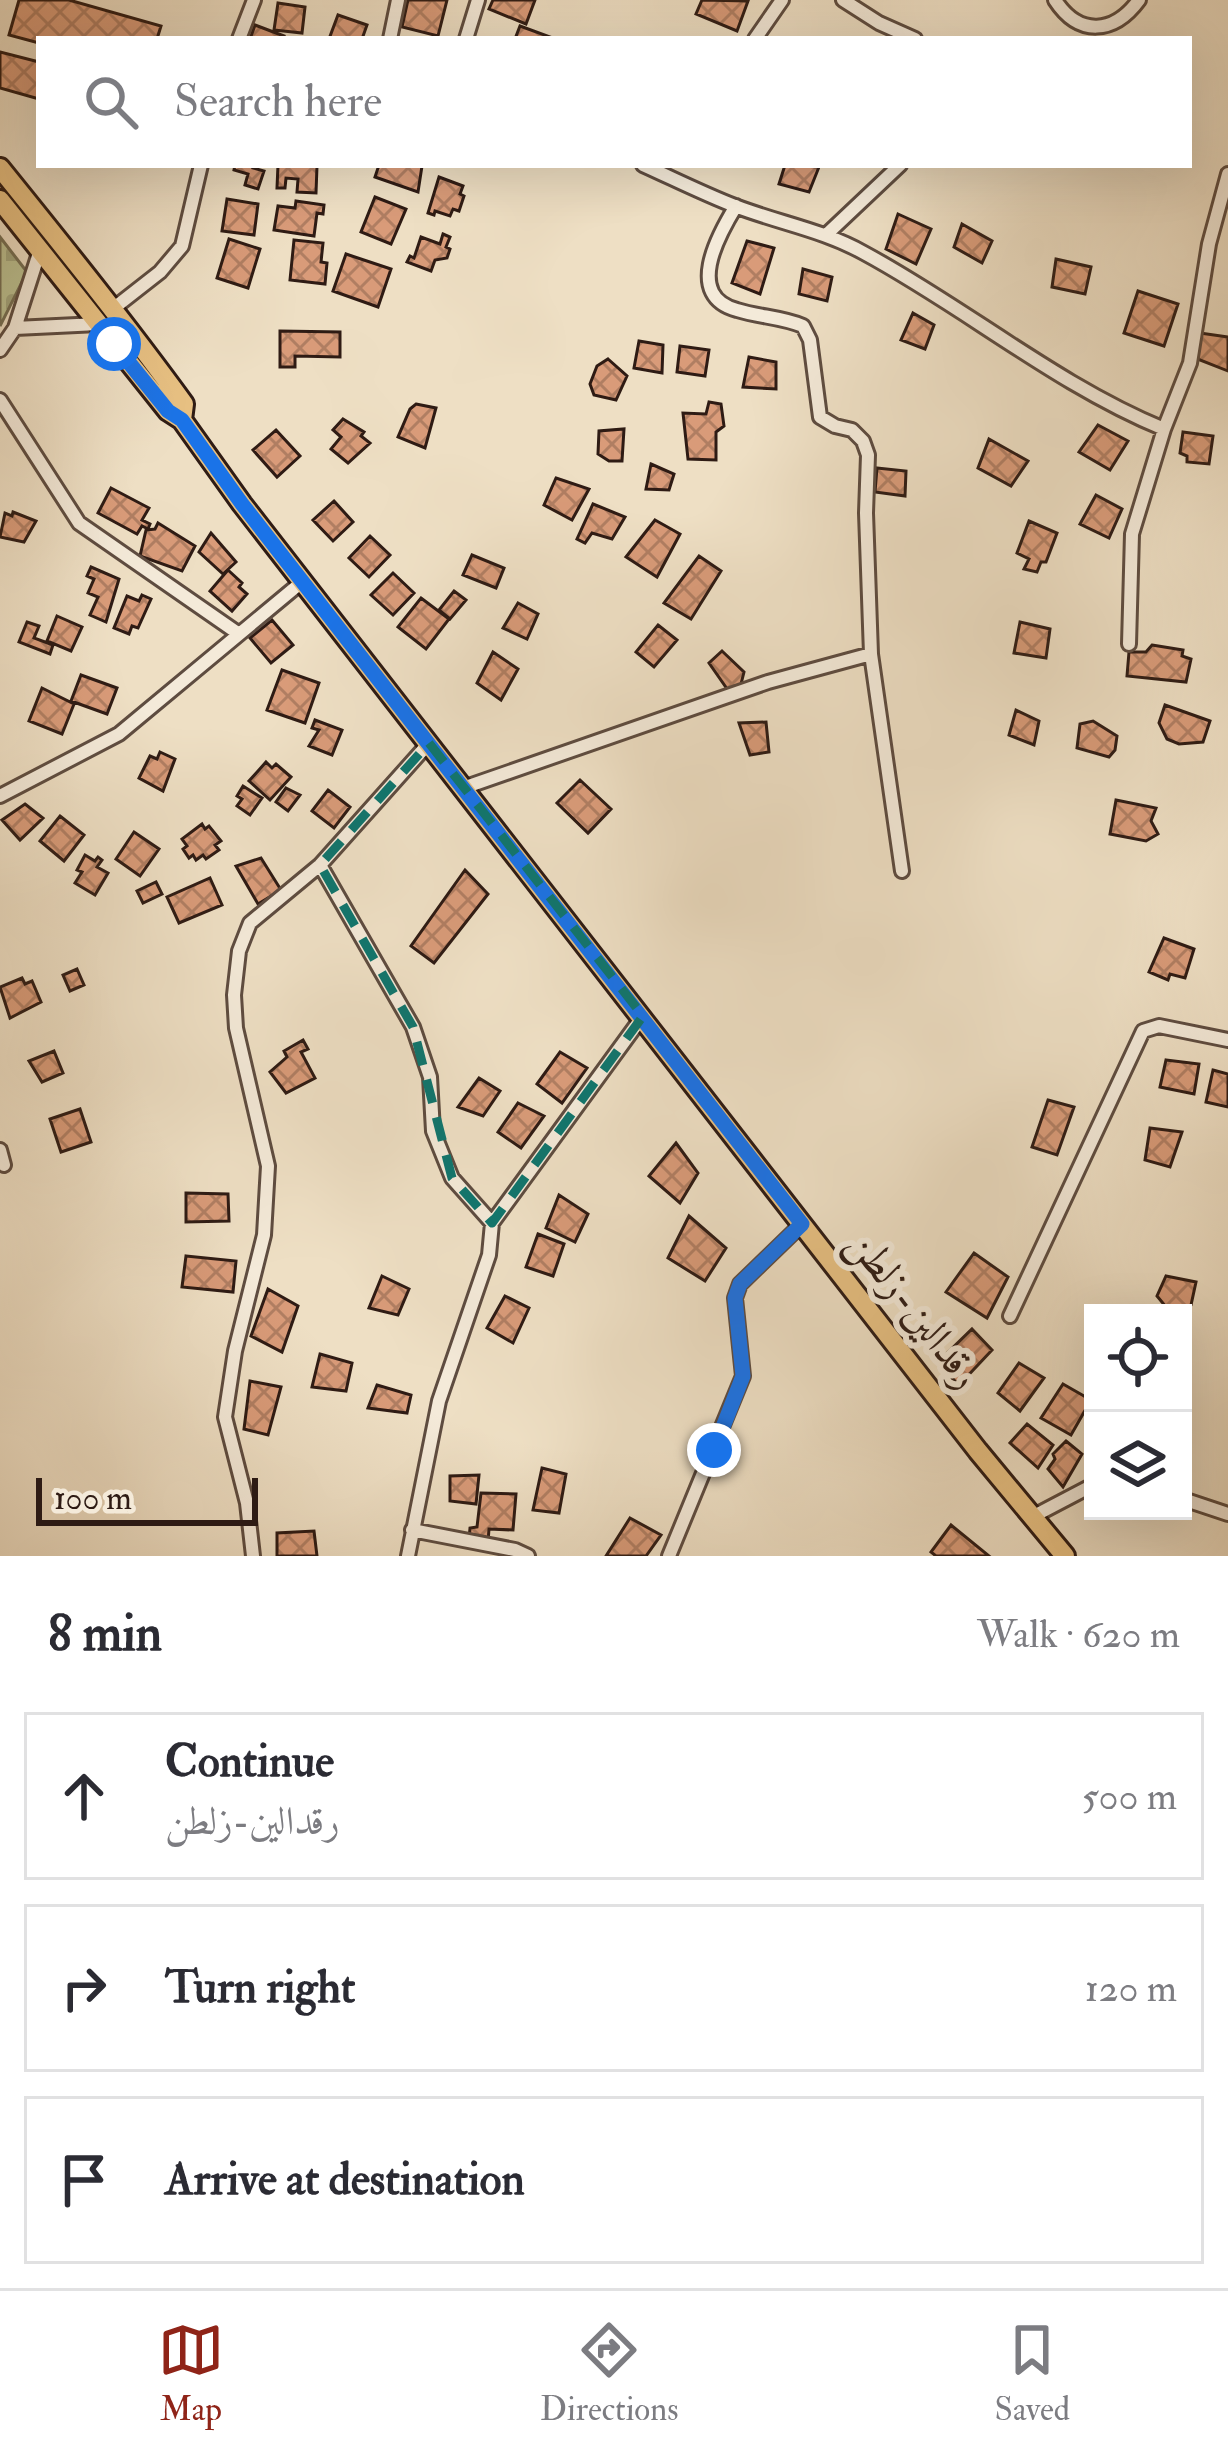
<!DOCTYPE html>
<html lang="en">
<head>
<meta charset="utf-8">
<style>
	:root { --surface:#fff; --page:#f2f2f3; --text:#2b2b33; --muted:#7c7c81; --line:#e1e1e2; --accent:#8f2418 }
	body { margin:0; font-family:"IM FELL Double Pica",Amiri,serif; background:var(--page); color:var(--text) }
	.controls { position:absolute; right:36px; bottom:36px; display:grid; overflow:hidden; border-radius:0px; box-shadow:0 12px 48px #0002 }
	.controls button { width:108px; height:108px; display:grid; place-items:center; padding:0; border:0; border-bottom:3px solid var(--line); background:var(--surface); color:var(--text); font:60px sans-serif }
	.scale { position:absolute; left:36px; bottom:30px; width:222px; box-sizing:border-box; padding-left:12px; border:6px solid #2e1b14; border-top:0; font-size:33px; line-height:42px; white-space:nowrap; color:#2e1b14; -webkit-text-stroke:9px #f4ead9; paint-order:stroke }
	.stop { position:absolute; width:36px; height:36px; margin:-27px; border:9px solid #1a73e8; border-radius:50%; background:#fff }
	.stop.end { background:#1a73e8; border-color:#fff; box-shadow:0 3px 12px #0008 }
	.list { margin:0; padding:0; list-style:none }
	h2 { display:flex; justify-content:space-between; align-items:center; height:156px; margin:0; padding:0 48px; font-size:51px }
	h2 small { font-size:39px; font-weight:400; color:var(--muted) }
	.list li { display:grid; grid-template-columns:78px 1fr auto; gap:36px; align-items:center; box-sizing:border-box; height:168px; margin:0 24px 24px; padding:0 24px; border:3px solid var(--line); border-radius:0px }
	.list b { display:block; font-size:45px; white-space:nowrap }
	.list p { margin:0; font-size:39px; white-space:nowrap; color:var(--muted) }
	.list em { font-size:39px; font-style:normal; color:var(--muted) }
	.icon { flex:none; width:66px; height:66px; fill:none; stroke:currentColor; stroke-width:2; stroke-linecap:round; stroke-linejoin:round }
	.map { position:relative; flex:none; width:1228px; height:1556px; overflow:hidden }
	.search { position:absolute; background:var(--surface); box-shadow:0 12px 48px #0002; left:36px; right:36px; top:36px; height:132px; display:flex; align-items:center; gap:30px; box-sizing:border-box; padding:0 42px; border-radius:0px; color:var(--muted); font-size:45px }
	.sheet { height:732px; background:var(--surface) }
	nav { display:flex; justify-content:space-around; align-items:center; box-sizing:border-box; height:168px; border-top:3px solid var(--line); background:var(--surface); font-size:33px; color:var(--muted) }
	nav a { display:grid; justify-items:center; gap:6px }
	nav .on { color:var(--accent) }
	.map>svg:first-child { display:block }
</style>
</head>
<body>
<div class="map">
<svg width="1228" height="1556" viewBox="0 0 1228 1556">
	<defs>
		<pattern id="cemetery-stones" width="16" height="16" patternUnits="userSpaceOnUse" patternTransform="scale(3)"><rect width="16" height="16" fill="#bbc192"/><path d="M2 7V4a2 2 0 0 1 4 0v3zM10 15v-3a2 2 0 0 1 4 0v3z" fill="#a1a57d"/></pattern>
		<pattern id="building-cross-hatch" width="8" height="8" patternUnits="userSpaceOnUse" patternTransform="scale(3)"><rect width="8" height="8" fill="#d99b79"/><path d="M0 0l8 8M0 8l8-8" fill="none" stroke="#b07e62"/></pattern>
	</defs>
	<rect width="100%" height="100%" fill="#eedfc4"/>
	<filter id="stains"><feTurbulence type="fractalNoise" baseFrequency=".00167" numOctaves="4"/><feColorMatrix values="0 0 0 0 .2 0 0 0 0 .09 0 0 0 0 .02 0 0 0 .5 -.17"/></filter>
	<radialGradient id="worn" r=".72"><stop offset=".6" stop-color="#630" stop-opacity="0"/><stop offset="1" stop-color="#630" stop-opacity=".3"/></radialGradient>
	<path fill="url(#cemetery-stones)" stroke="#746e53" stroke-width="3" d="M0,237l27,35 -27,54z"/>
	<path fill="url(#building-cross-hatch)" stroke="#2e1b14" stroke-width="3" d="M19,0h50l92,26 -4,13h-118v4l-30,-8z
		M408,0h39l-9,36 -36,-9z
		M493,0h42l-9,24 -37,-15z
		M702,0l46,1 -11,30 -41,-17z
		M278,3l27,4 -3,26 -28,-3z
		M338,15l29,10 -5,14h-33z
		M255,25l29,11 -1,3h-33z
		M520,26l33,12 -1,1h-37z
		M0,52l39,10v37l-39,-11z
		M235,165h19l-1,3 11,3 -6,18 -13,-4 3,-11 -14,-4z
		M278,165l39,1 -1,27 -19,-1 1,-13 -12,-1 -1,10h-8z
		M379,165l43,1 -4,26 -43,-15z
		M785,165l34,2 -10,25 -30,-8z
		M439,177l24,9 -3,8 4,2 -5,15 -6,-2 -3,7 -15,-5 -1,4 -6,-2z
		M375,197l31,12 -15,35 -30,-12z
		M227,199l31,5 -4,31 -32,-4z
		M296,201l28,4 -1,9 -6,-1 -3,23 -40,-6 4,-24 17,2z
		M898,214l33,15 -15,35 -30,-15z
		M962,224l30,17 -10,22 -28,-16z
		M443,234l7,3 -4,10 4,2 -3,9 -12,2 -4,11 -24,-9 3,-6 4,2 7,-21 19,7z
		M229,239l31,10 -12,39 -31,-10z
		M294,240l29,3 -2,19 6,1 -2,21 -35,-4z
		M747,241l27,7 -14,46 -28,-11z
		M346,254l45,15 -13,38 -45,-16z
		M1056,259l35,8 -6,27 -33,-7z
		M803,269l29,8 -5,24 -28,-7z
		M1138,291l40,13 -14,42 -40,-13z
		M913,313l21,12 -9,24 -24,-9z
		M280,331l60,1v25l-45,-1v11h-15z
		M1200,333l28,4v34l-33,-13z
		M639,341l24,4 -1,28 -28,-5z
		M680,346l29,4 -4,26 -28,-4z
		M749,357l27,5v27l-33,-2z
		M608,359l19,17 -11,24 -22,-5 -4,-11 7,-18z
		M709,402l12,2 3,22 -8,6v28l-28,-1 -5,-46 23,1z
		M416,404l20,4 -11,40 -27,-11 12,-28z
		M343,419l21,13 -3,4 9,7 -22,20 -17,-14 10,-12 -8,-7z
		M1098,425l30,16 -18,29 -31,-18z
		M624,429l-2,32h-13l-11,-7 1,-23z
		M276,430l24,26 -23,21 -24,-27z
		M1183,432l30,4 -4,28 -22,-2v-6l-7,-3z
		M989,439l39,22 -17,25 -33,-18z
		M651,464l23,10 -5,16 -23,-1z
		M877,468l29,3 -1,25 -30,-4z
		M556,478l33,11 -17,31 -28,-15z
		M111,488l38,20 -7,12 8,4 -2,5 -6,-3 -5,8 -39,-21z
		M1096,495l26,14 -13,29 -29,-14z
		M334,501l19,21 -20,19 -20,-21z
		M593,504l32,13 -13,22 -20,-6 -7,10 -8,-4z
		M13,512l23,9 -12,21 -24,-5 5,-24 7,3z
		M655,520l25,14 -23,43 -31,-20z
		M1029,521l28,12 -11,29h-5l-4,10 -13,-3 5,-10 -12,-6z
		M158,523l37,23 -13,25 -42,-15 6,-26 9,-1z
		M211,533l25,29 -13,12 -24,-22z
		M370,536l20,19 -21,22 -20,-19z
		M472,555l32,13 -8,20 -33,-13z
		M699,556l22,15 -30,48 -27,-16z
		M91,567l28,12 -13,43 -16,-7 8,-18 -10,-4 6,-14 -7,-3z
		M228,570l14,13 -3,4 8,7 -15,17 -22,-20z
		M393,573l21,20 -21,22 -22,-20z
		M454,591l12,9 -16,19 -11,-9z
		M142,595l9,4 -13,29 -6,-2 -3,8 -15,-6 13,-32 12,5z
		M421,598l28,21 -23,30 -28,-22z
		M518,603l20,11 -11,25 -24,-11z
		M57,616l25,11 -11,24 -24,-10z
		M272,620l21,25 -22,18 -21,-25z
		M27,622l12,4 -5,12 19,7 -3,9 -31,-12z
		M1020,622l30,7 -4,29 -32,-5z
		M658,625l19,15 -23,27 -18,-15z
		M1152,645l31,5 -1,6 9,3 -5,23 -59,-6 2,-24h17z
		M722,651l22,21 -3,12 -11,9 -21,-30z
		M493,652l25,17 -17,31 -24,-17z
		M282,670l37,13 -14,40 -38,-13z
		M81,675l36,13 -10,26 -36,-13z
		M42,688l32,16 -12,30 -33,-13z
		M1165,705l45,16 -7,21 -24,2 -12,-5 -8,-16z
		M1016,710l23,11 -5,24 -25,-10z
		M315,720l27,10 -10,25 -23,-9 10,-16 -7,-2z
		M1093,721l24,15 -2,14 -6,7 -32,-9 3,-24z
		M766,722l3,30 -19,3 -11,-32z
		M160,752l15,7 -12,32 -24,-13 11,-22 7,3z
		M266,762l6,6 4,-4 15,13 -21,23 -21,-19z
		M580,780l31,29 -23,24 -31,-30z
		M243,786l19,12 -12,17 -13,-9 5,-7 -5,-3z
		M286,788l14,7 -12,16 -12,-9z
		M328,790l22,17 -16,21 -22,-17z
		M1116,800l40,8 -5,13 7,13 -12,7 -36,-7z
		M25,804l18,14 -23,22 -18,-20z
		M60,816l24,19 -20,26 -24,-20z
		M202,824l3,5 4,-3 12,15 -6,4 4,5 -13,9 -3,-4 -7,5 -3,-5 -4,3 -6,-9 4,-3 -5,-7z
		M134,832l25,17 -19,27 -24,-17z
		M85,855l10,6 3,-4 4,3 -5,7 11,6 -13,22 -20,-12 7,-11 -5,-2z
		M261,858l20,32 -23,14 -22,-38z
		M465,870l23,24 -54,69 -23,-17z
		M210,878l12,27 -43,18 -12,-26z
		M156,882l6,12 -19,9 -6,-12z
		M1164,938l30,11 -9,29 -15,-4 -2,6 -19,-8z
		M77,969l7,16 -14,6 -7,-16z
		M22,978l3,6 7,-3 9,21 -31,16 -10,-31z
		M303,1040l5,9 -7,3 14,26 -29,15 -16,-21 17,-15 -3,-6z
		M54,1051l9,22 -21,9 -13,-21z
		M560,1052l27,16 -25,35 -25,-19z
		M1166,1060l33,4 -5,30 -34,-7z
		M1213,1070l15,4v33l-22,-5z
		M479,1078l21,13 -17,25 -25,-9z
		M1048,1100l26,7 -17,48 -25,-8z
		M518,1103l26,13 -23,32 -23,-16z
		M80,1109l11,33 -30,10 -11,-33z
		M1150,1128l32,4 -12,35 -25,-7z
		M676,1143l22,30 -18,30 -31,-27z
		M186,1193l42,1 1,27 -43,1z
		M559,1195l29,19 -13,28 -29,-14z
		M689,1216l37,32 -21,33 -37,-23z
		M538,1234l26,10 -11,32 -27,-9z
		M974,1253l34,24 -21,41 -41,-26z
		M186,1256l50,5 -3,31 -51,-5z
		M382,1276l27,13 -11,26 -29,-7z
		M1166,1276l30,6 -5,23 -11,8h-9l-14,-17z
		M268,1289l30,17 -16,46 -31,-16z
		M505,1296l24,12 -16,35 -26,-15z
		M972,1329l20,21 -33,35 -22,-22z
		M320,1354l32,9 -6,28 -34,-4z
		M1019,1363l25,15 -24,33 -22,-18z
		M250,1381l31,6 -13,48 -24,-6z
		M1063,1384l28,16 -20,35 -30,-17z
		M377,1385l34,10 -4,18 -39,-5z
		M1027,1424l26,21 -15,23 -28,-25z
		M1066,1441l16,13 -19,33 -15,-18 7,-10 -2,-5z
		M542,1468l24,6 -7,39 -26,-3z
		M479,1475l-3,29 -26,-3v-25z
		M481,1493l35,1 -3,36 -24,-1 -1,13 -19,-3 1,-11 7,-1z
		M630,1518l31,17 -15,21h-40z
		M951,1525l38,31h-53l-5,-4z
		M314,1531l3,25h-40v-23z"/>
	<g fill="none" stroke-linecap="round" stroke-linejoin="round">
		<g stroke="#5e4c40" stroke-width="18">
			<path id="street" d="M843,0l36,23 36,16
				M1055,0c24,37 59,34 84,0
				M239,39l15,-39
				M390,39l8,-39
				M466,39l12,-39
				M755,39l27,-39
				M643,165c31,14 61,29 92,41 44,17 88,24 129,47 102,55 193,132 300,176
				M736,206c-19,31 -51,90 1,104 22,7 45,7 66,16l7,14 10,77 15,9 17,4 11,11 5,14 -2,58 5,141 31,217
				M827,234l73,-69
				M114,308l46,-36 22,-26 19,-81
				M15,328l83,-4
				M0,350l15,-22 25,-78
				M0,400l79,123 160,111
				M1129,644l3,-110 32,-105 26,-66 19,-119 19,-70
				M463,788l305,-106 103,-28
				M0,796l119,-62 184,-153
				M320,865l93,162 17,50 3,54 19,47 40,45
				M0,1150l4,15
				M1010,1316l133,-285 16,-5 69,14
				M1183,1499l45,15
				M1032,1517l61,-32
				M412,1530l103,20 13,6
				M253,1556l-6,-53 -22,-86 10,-66 29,-116 4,-69 -32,-138 -2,-33 5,-44 11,-28 70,-58 109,-122
				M408,1556l31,-155 50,-146 3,-32 151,-207
				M669,1556l74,-180 -8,-78 5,-14 62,-60"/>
		</g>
		<g stroke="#2e1b14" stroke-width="24">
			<path id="primary" d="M0,168c63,78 125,155 184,236l-2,16
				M0,200l168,211 14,9 60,84 736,947 87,105"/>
		</g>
		<use href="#street" stroke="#f4ead9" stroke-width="12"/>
		<use href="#primary" stroke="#e7c082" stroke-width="18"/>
	</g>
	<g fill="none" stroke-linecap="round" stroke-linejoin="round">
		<path stroke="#1a73e8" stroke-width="15" d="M114,344l54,67 14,9 60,84 560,720 -62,60 -5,14 8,78 -29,74"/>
	</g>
	<path fill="none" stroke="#0f766e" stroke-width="9" stroke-dasharray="24 15" stroke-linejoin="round" d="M429,743l214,273 -151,207 -40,-45 -39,-151 -93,-162z"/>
	<g text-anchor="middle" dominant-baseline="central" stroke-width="12" stroke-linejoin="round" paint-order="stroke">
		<g font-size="42" fill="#2e1b14" stroke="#f4ead9">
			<text transform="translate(914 1309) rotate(52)">رقدالين-زلطن</text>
		</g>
	</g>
	<rect width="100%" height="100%" filter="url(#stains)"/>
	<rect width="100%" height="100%" fill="url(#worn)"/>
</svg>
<div class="controls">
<button><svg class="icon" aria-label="locate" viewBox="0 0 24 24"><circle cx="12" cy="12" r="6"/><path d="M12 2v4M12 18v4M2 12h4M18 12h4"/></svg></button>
<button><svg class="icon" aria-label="layers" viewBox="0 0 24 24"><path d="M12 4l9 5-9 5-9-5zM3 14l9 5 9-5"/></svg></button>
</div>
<div class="scale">100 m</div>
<div class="stop" style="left:114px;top:344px"></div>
<div class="stop end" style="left:714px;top:1450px"></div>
<div class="search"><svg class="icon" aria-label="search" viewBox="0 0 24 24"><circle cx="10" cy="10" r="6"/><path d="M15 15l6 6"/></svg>Search here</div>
</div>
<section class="sheet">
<h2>8 min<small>Walk · 620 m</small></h2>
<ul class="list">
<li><svg class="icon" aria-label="ahead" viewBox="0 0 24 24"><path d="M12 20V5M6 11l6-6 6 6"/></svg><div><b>Continue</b><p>رقدالين-زلطن</p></div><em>500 m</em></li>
<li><svg class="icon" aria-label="right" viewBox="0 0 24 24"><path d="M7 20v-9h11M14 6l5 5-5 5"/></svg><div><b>Turn right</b></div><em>120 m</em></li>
<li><svg class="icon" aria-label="arrive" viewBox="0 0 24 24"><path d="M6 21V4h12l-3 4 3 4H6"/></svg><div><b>Arrive at destination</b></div></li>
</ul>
</section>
<nav>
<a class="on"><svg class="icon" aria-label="map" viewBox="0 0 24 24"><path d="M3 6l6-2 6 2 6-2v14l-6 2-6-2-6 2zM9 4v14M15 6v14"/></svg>Map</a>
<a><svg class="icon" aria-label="directions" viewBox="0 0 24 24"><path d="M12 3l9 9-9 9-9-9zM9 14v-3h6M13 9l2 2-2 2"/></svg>Directions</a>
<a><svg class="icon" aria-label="saved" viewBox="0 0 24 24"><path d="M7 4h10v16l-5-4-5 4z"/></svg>Saved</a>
</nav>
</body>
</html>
